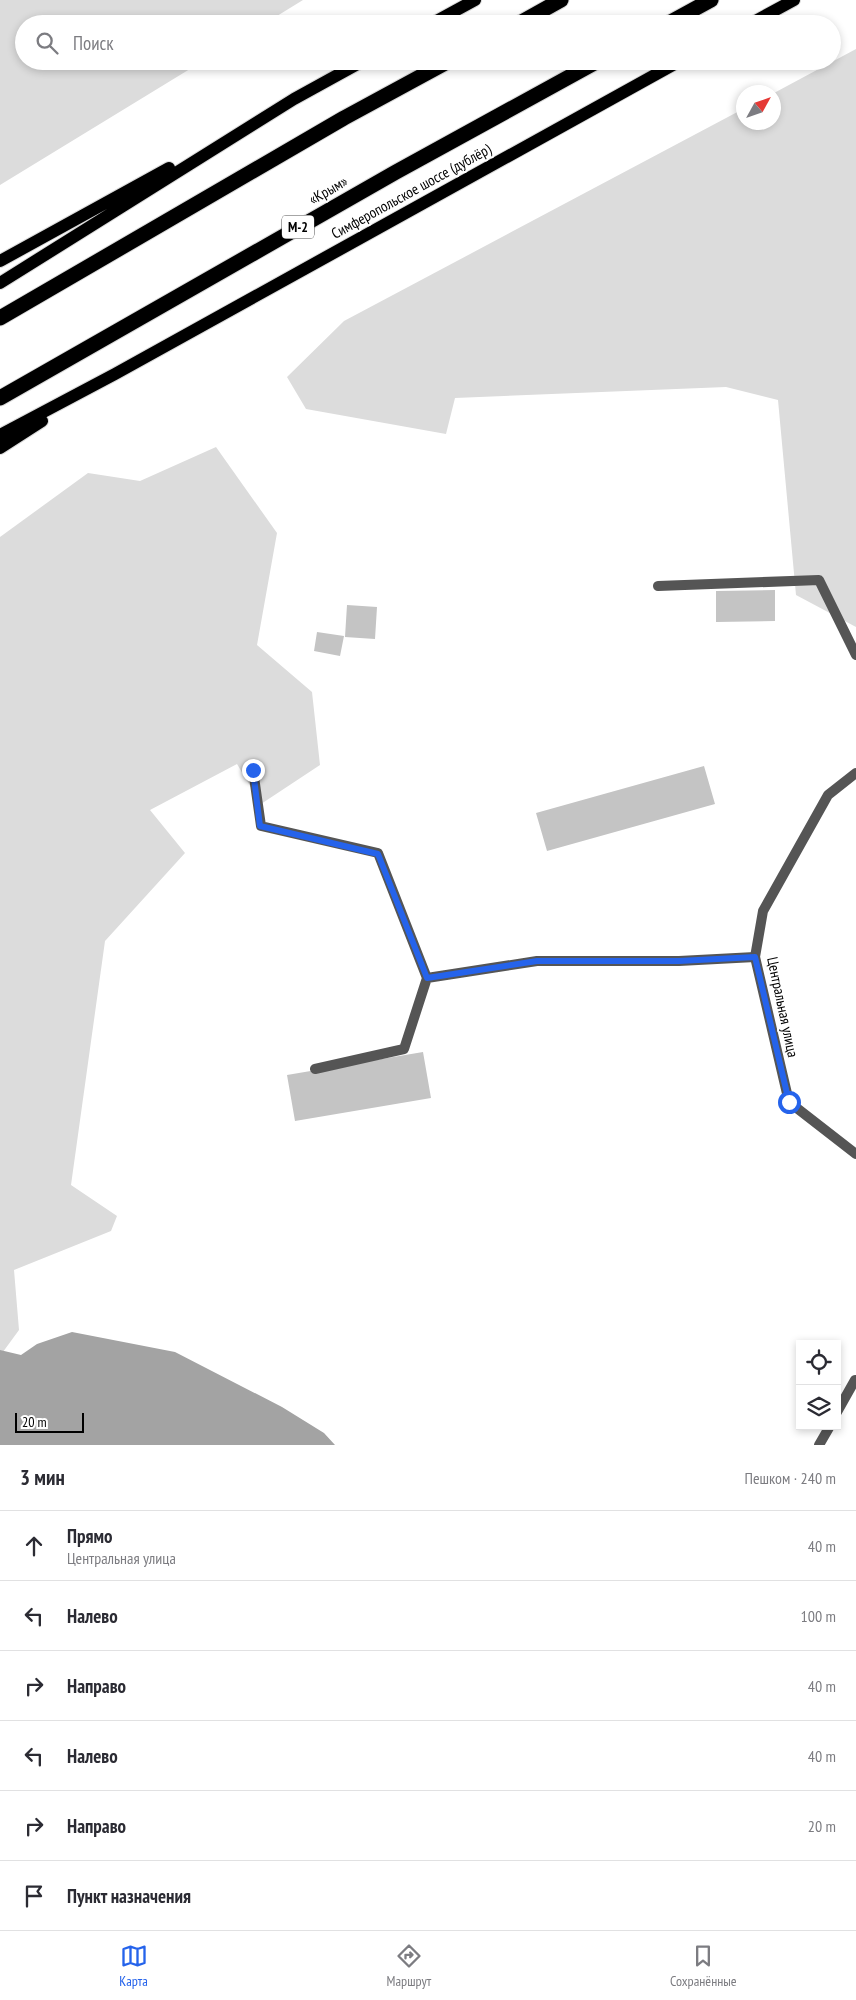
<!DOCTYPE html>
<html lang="ru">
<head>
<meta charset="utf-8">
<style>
	:root { --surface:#fff; --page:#f7f7f7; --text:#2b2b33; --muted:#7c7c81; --line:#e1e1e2; --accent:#2563eb }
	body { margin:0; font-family:"PT Sans Narrow",sans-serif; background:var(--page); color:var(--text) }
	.controls { position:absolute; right:15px; bottom:15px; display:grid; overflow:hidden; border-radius:0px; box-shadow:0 2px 8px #0003 }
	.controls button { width:45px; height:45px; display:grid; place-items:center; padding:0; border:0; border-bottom:1px solid var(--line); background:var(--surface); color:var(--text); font:25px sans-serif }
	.compass { position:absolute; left:736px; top:85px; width:45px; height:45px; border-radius:50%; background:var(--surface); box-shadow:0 2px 8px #0003; rotate:50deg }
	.scale { position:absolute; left:15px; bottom:12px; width:69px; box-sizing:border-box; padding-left:5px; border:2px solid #000; border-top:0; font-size:14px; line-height:18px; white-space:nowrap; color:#000; -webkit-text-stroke:4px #fff; paint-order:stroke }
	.stop { position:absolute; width:15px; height:15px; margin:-11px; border:4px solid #2563eb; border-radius:50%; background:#fff }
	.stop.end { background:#2563eb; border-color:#fff; box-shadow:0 1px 5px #0008 }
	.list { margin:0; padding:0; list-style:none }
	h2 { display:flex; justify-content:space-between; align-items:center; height:65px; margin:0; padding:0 20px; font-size:21px }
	h2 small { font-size:16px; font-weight:400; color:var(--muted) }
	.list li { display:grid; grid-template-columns:32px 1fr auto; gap:15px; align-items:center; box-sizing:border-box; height:70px; padding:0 20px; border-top:1px solid var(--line) }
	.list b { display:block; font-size:19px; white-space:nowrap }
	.list p { margin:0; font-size:16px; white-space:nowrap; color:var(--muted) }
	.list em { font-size:16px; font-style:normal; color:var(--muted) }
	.icon { flex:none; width:28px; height:28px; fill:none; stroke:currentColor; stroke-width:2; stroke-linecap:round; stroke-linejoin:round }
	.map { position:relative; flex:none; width:856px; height:1445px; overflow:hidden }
	.search { position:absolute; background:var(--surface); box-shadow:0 2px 8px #0003; left:15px; right:15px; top:15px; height:55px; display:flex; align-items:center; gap:12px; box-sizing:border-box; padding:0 18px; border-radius:28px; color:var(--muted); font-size:19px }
	.sheet { height:485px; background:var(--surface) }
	nav { display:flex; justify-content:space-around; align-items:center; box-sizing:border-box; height:70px; border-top:1px solid var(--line); background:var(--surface); font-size:14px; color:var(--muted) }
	nav a { display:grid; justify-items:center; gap:2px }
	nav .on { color:var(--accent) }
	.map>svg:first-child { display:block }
</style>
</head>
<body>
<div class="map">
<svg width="856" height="1445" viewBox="0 0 856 1445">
	<rect width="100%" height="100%" fill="#fff"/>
	<path fill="#dcdcdc" d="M0,0h303l-39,24h-240v37h179l-203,124z
		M856,49v578l-60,-32 -18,-195 -52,-13 -271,11 -9,36 -140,-25 -19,-32 57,-56 399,-212 1,13h30v-29z
		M216,447l61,86 -20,112 55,47 8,73 -59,39 -24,-40 -87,46 35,43 -80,88 -34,244 46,31 -6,15 -97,39 5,60 -19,26v-819l88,-64 52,8z"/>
	<path fill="#a3a3a3" d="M72,1332l103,20 107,55 42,26 11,12h-335v-95l21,5 16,-11z"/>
	<path fill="#c4c4c4" d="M775,590v31l-59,1v-31z
		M347,605l30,2 -2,32 -30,-2z
		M317,632l27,4 -4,20 -26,-5z
		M704,766l11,38 -168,47 -11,-38z
		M423,1052l8,46 -136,23 -8,-46z"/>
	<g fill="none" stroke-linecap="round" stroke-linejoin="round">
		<g stroke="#dbdbdb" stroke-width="14">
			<path id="primary" d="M431,24l44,-24
				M750,24l44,-24
				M0,261l169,-93
				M0,283l294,-184 69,-38
				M0,435l115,-61 565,-313
				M0,448l42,-27"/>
		</g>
		<g stroke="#dbdbdb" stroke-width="17">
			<path id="highway" d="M518,24l43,-24
				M667,24l44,-24
				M0,318l344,-200 105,-57
				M0,398l396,-226 202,-111"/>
		</g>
		<path stroke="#555" stroke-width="10" d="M658,586l161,-6 37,75
			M253,770l8,56 117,27 49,125
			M315,1069l89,-20 23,-71 110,-17h142l76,-4
			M837,1412l18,-32
			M819,1445l11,-19"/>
		<path stroke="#555" stroke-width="10" d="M856,773l-28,22 -65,116 -8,46 34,145 67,52"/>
		<use href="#primary" stroke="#000" stroke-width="12"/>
		<use href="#highway" stroke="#000" stroke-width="15"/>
	</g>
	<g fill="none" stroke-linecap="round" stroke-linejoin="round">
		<path stroke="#2563eb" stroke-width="6" d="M253,770l7,56 118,28 49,124 110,-17h142l76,-4 34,145"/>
	</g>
	<g text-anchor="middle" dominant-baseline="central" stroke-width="4" stroke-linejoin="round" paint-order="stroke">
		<rect fill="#fff" stroke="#4c4c4c" stroke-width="1" x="282" y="215.5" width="32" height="23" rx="4"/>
		<g font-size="14" font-weight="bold" fill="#000">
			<text x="298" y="227">М-2</text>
		</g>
		<g font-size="15" fill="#000" stroke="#fff">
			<text transform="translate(328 190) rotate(-30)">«Крым»</text>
			<text transform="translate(411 191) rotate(-29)">Симферопольское шоссе (дублёр)</text>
			<text transform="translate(783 1007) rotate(78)">Центральная улица</text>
		</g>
	</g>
</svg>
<div class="controls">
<button><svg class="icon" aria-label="locate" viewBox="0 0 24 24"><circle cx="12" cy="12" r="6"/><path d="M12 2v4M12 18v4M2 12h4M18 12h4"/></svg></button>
<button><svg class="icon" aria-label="layers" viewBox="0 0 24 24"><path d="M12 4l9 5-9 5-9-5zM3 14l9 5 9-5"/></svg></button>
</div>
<svg class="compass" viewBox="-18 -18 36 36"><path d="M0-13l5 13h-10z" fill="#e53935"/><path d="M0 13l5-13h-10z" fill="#7c7c81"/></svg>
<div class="scale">20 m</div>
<div class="stop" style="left:789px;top:1102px"></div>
<div class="stop end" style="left:253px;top:770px"></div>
<div class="search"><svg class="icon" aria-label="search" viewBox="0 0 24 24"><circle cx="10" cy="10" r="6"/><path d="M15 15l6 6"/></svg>Поиск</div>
</div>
<section class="sheet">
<h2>3 мин<small>Пешком · 240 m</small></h2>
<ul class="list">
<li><svg class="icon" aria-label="ahead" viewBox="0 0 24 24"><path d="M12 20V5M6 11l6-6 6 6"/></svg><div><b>Прямо</b><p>Центральная улица</p></div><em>40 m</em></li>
<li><svg class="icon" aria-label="left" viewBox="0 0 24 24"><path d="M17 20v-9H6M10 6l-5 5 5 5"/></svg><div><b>Налево</b></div><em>100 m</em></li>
<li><svg class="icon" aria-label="right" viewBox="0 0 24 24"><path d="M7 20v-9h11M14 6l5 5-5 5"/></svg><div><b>Направо</b></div><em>40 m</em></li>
<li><svg class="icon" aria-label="left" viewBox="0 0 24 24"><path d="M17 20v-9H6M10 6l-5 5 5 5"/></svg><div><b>Налево</b></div><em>40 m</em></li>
<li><svg class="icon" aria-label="right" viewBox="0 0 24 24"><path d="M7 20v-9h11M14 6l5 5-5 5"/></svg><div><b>Направо</b></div><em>20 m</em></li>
<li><svg class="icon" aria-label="arrive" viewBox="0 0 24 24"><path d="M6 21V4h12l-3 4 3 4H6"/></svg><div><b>Пункт назначения</b></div></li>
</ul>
</section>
<nav>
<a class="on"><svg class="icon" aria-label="map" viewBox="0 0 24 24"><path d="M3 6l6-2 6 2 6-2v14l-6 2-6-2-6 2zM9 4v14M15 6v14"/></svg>Карта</a>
<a><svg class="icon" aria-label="directions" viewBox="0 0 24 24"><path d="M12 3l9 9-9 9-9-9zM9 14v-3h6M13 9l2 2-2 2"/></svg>Маршрут</a>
<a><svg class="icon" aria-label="saved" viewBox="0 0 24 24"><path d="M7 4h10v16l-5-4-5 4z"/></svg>Сохранённые</a>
</nav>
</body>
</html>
